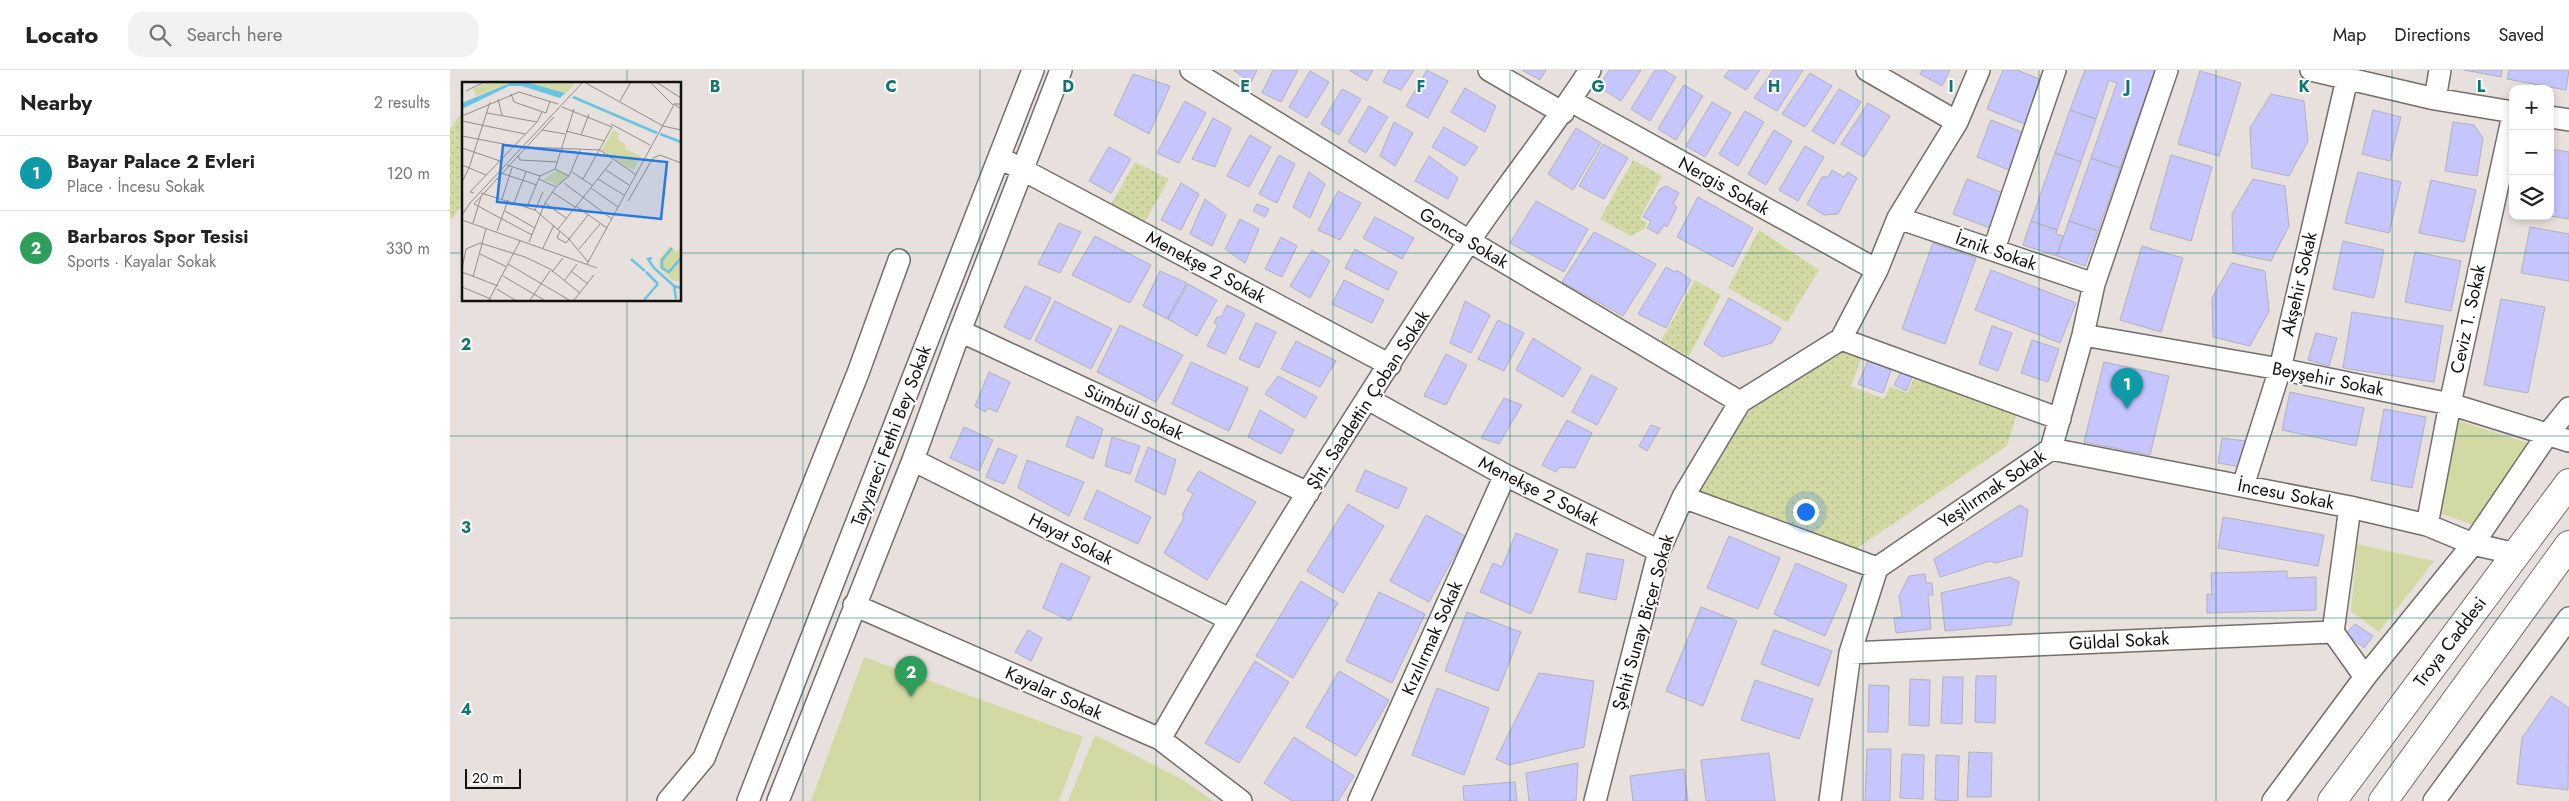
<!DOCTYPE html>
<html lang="en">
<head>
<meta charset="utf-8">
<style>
	:root { --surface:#fff; --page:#f2f2f2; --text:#222; --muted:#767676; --line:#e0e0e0; --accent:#267ae5 }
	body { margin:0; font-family:Jost,sans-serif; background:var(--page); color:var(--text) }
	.controls { position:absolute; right:15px; top:15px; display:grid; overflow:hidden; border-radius:10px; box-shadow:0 2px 8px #0003 }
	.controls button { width:45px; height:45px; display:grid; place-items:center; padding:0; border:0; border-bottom:1px solid var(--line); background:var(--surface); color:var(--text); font:25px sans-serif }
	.scale { position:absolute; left:15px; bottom:12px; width:56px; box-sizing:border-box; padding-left:5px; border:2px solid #131110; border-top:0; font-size:14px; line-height:18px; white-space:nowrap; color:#131110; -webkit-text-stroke:4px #fff; paint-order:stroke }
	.you { position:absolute; left:1355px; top:441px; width:18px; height:18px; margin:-12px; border:4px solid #fff; border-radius:50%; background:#1a73e8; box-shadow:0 0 0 8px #1a73e833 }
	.badge { display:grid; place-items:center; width:32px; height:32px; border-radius:50%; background:var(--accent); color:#fff; font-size:16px; font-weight:700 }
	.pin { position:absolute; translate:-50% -41px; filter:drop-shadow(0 1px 2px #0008) }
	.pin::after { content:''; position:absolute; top:26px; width:18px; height:15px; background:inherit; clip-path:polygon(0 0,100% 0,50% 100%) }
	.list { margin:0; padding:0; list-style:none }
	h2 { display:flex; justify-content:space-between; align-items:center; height:65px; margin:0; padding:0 20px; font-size:21px }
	h2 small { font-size:16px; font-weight:400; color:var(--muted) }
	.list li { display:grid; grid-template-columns:32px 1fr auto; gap:15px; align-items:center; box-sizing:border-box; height:75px; padding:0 20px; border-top:1px solid var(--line) }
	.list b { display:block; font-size:19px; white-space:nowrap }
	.list p { margin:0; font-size:16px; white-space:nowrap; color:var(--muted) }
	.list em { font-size:16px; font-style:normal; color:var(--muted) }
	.icon { flex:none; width:28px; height:28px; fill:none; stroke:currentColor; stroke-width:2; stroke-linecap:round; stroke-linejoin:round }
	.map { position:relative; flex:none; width:2119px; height:731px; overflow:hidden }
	header { display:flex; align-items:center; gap:30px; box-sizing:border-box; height:70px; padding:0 25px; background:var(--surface); border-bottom:1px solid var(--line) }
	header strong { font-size:24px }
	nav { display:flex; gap:28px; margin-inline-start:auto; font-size:18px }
	.search { width:350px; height:45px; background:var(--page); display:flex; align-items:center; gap:12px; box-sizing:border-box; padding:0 18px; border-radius:15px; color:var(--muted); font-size:19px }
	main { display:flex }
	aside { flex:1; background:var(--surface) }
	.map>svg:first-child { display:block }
</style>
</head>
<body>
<header>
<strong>Locato</strong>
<div class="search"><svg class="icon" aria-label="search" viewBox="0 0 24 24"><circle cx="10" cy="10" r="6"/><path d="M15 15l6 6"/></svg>Search here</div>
<nav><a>Map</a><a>Directions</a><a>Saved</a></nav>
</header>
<main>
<aside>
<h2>Nearby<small>2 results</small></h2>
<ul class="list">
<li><span class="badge" style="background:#0f9aa8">1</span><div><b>Bayar Palace 2 Evleri</b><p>Place · İncesu Sokak</p></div><em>120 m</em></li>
<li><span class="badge" style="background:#2e9e5b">2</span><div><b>Barbaros Spor Tesisi</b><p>Sports · Kayalar Sokak</p></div><em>330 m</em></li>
</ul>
</aside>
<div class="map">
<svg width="2119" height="731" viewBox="0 0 2119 731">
	<defs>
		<pattern id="grass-dots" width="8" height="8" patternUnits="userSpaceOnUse" patternTransform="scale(1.25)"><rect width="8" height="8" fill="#d2d9a3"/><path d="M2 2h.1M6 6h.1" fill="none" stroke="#b3b98b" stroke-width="1.8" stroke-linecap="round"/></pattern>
	</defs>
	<rect width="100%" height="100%" fill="#e7e0dc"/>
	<path fill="url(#grass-dots)" d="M14,40v93l-12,16 -2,-2v-88z
		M1183,90l29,16 -22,42 7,5 -3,6 -13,7 -31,-17z
		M685,92l34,17 -26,46 -34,-17z
		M1309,160l60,40 -32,52 -59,-34z
		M1245,210l26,15 -32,61 -28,-15z
		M1394,277l19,7 -12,32 33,13 6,-13 17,7 9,-19 102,36 -11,36 -157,107 -152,-60 41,-71 35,-35z"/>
	<path fill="#d2d9a3" d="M2009,351l69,22 -52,83 -36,-13z
		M1907,474l77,17 -55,71 -28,-21z
		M414,587l219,80 -24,64h-248z
		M645,665l88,45 30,21h-42l2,-4 -3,4h-102z"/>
	<path fill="#c6c5fd" stroke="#b2b2b8" d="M783,0h24l-6,12z
		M823,0h25l-17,32 -19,-9z
		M899,0h24l-6,11z
		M939,0h25l-13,20 -18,-8z
		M977,0l21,11 -20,37 -22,-12z
		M1072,0h24l-6,10z
		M1159,0h32l-20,31 -22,-14z
		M1205,0h9l12,7 -26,44 -19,-12z
		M1279,0h31l-14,20 -22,-13z
		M1323,0h30l-26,41 -23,-13z
		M1472,0h28l-8,16 -22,-12z
		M1553,0h14l25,10 -17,44 -38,-15z
		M1635,0h70l-35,98 -29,-10 26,-75 -8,-3 -13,39 -26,-9z
		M2014,0h38l-1,7z
		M2059,0h60l-3,20 -59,-11z
		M860,1l19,11 -22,36 -18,-11z
		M1750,1l41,12 -22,73 -41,-12z
		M1360,3l22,13 -27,41 -23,-13z
		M683,4l37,12 -21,48 -35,-19z
		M1234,15l19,11 -27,44 -18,-11z
		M1015,18l31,18 -11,26 -34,-20z
		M892,19l19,10 -22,36 -18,-11z
		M1389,19l22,13 -27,42 -22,-13z
		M1821,24l33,7 4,40 -19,35 -37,-8 -2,-40z
		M735,31l21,12 -27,50 -22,-10z
		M1262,32l19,11 -26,44 -19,-11z
		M1418,33l22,13 -26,41 -23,-13z
		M919,36l19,11 -22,36 -18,-11z
		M1620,40l26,9 -15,43 -26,-9z
		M1923,40l28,7 -11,44 -28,-7z
		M1295,41l19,11 -26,44 -19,-12z
		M763,48l18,10 -16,39 -23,-8z
		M1541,50l33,13 -15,37 -32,-13z
		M944,52l19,11 -18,33 -15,-10z
		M2003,52l21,3 9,13 -6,38 -32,-5z
		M994,57l34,20 -13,19 -33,-19z
		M1126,58l25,15 -28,47 -25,-16z
		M1324,60l18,11 -26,44 -18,-11z
		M800,65l21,12 -22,40 -22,-11z
		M1153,74l25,14 -24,41 -25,-13z
		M1355,76l19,11 -26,44 -19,-11z
		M659,77l22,12 -20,34 -22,-12z
		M2100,79l19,3v67l-19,-3z
		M1605,83l26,9 -24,68 -26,-9z
		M829,85l16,9 -18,39 -18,-9z
		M1721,85l41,12 -21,74 -41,-12z
		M979,86l29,22 -10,21 -33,-18z
		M1641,88l29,10 -22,63 -29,-10z
		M1382,100l12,7 4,-5 9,6 -19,36 -14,1 -17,-11 15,-27h6z
		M859,102l16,12 -15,34 -17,-11z
		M1908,102l43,10 -12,51 -44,-10z
		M1517,109l39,15 -13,35 -40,-15z
		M1803,109l32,7 4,40 -18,35 -38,-8 -1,-39z
		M1981,110l45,10 -12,52 -45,-9z
		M731,113l18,11 -18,36 -20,-10z
		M1216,116l13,7 -6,11 4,3 -10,20 -3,-2 -6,9 -11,-6 4,-7 -8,-4 17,-28z
		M888,121l23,12 -21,37 -22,-10z
		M1248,127l55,31 -20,39 -56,-30z
		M755,129l21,16 -14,31 -22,-12z
		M1086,131l52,28 -24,43 -54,-29z
		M807,134l12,5 -4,8 -12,-6z
		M925,147l39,21 -12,21 -39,-21z
		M790,149l19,10 -14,34 -20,-14z
		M1581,151l26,9 -1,4 7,2 -6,20 -34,-11z
		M1619,151l29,10 -13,35 -28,-10z
		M609,153l22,9 -21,41 -22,-9z
		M2080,157l39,7v47l-48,-8z
		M1144,162l62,32 -33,52 -61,-34z
		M645,166l56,29 -21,38 -58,-28z
		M831,167l16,9 -15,31 -17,-8z
		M1893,171l41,9 -10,48 -41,-9z
		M1483,173l43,15 -31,86 -43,-15z
		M1692,176l41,12 -22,74 -41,-12z
		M905,179l42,23 -9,18 -43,-22z
		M862,180l18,11 -20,37 -20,-12z
		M1965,182l46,9 -10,50 -46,-9z
		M1782,193l33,8 4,40 -19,35 -37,-9 -1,-39z
		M1216,197l9,5 2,-2 14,10 -25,48 -28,-14z
		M1541,200l85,33 -16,40 -85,-33z
		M710,201l27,12 -20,36 -24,-13z
		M894,210l40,20 -12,23 -40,-19z
		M738,214l29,16 -20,36 -29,-17z
		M575,216l26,12 -21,42 -26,-13z
		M1279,228l52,30 -9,15 -50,14 -18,-13z
		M2051,229l44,8 -17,86 -44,-8z
		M605,231l57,28 -21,40 -56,-28z
		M1015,231l25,14 -19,38 -21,-10z
		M777,235l18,9 -20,40 -18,-8 11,-21 -4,-2 3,-6h4z
		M1902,242l91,14 -9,56 -91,-14z
		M1048,250l26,13 -20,38 -26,-12z
		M806,253l20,9 -17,36 -20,-9z
		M670,255l63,30 -27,47 -59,-30z
		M1542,256l20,7 -14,38 -19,-7z
		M1866,263l21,5 -8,28 -21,-6z
		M1083,268l48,30 -18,29 -47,-27z
		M1582,270l27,9 -11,33 -27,-9z
		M846,271l40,20 -16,26 -39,-18z
		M996,284l21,11 -21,40 -22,-9z
		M1418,291l23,9 -8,23 -25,-9z
		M741,292l57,26 -19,43 -57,-27z
		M1654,292l65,14 -19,79 -66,-13z
		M1452,300l11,5 -7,16 -12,-6z
		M539,302l21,10 -13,30 -9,-4 -3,4 -10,-6z
		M1141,305l26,13 -20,37 -25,-13z
		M828,306l39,21 -12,21 -40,-24z
		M1840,322l74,16 -8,38 -74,-16z
		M1054,328l18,7 -23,39 -18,-6z
		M1934,339l42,8 -14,71 -41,-8z
		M810,340l34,20 -13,24 -33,-17z
		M627,346l26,13 -10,30 -27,-13z
		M1117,350l25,13 -17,35 -15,-1 -4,5 -14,-7z
		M1201,355l9,3 -13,23 -8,-5z
		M514,357l29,13 -14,31 -29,-13z
		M662,367l28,9 -10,28 -25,-8z
		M1772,368l24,3 -5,26 -23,-4z
		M698,377l28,13 -11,35 -30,-14z
		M548,378l19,8 -13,28 -18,-7z
		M577,390l57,22 -15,34 -51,-28z
		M915,400l42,18 -9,21 -42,-18z
		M749,401l57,31 -49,78 -43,-27 20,-35 -2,-3 11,-21 -6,-4z
		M647,420l54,27 -13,27 -54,-25z
		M898,434l36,22 -41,67 -36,-22z
		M1570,435l8,5 -6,46 -27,7 -5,-2 -50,16 -6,-18z
		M976,445l39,21 -36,66 -39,-21z
		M1773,447l101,18 -6,31 -100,-18z
		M1066,463l42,17 -27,64 -51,-22 13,-29 9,4z
		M1279,466l51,22 -22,51 -51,-21z
		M1137,483l37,7 -8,40 -37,-8z
		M611,493l29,14 -20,44 -27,-13z
		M1346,493l51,22 -22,51 -51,-22z
		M1837,501v7l29,-1v33l-109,3v-19l5,1 -1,-22z
		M1475,504l1,9h6l1,12h-5l3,34 -35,4 -2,-15 8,-1 -3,-21 10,-20z
		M1560,507l9,5 -8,43 -66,6 -4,-38z
		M851,511l37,22 -45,75 -37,-22z
		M929,522l46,22 -33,69 -46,-22z
		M1251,537l36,14 -34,85 -37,-15z
		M1017,542l54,20 -23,59 -53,-20z
		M1905,554l18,12 -9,12 -18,-15z
		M578,560l14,8 -11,23 -16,-9z
		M1324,560l58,21 -13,35 -58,-22z
		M805,591l34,21 -50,81 -34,-20z
		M889,601l50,29 -33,56 -50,-29z
		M1089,603l55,8 -10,66 -75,18 -13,-6z
		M1526,606h20l-1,47 -20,-1z
		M1493,607h20l-1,47 -21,-1z
		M1460,609l20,1 -1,46 -20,-1z
		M1305,610l58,19 -14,40 -58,-19z
		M1419,615l20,1 -1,46h-20z
		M987,618l52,20 -25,67 -52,-20z
		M2101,626l18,12 -1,82 -51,-6 5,-46z
		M844,667l60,39 -16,25h-46l-28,-18z
		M1417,679h24l-1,52h-25z
		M1519,682l23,1 -1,44h-24z
		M1319,683l6,48h-69l-5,-41z
		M1452,684l22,1 -1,44 -23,-1z
		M1486,685l23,1 -1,45 -23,-1z
		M1128,693l-2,38h-47l-3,-28z
		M1234,699l4,32h-55l-3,-25z
		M1065,712l2,19h-53l-1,-15z"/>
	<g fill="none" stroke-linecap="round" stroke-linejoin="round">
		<g stroke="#746e6a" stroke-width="24">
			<path id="street" d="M741,0l278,171 271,161
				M1039,0l74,43
				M1417,0l90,52
				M1861,0l124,29 78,13
				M1985,29l5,-29
				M1121,31l306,169
				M2100,47l19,3
				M558,92l382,203
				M1448,148l196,66
				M1544,179l61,-179
				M510,261l348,162
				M1633,265l197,34 170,35 119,37
				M1391,269l219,80
				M918,329l137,76 154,76
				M1601,379l299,58 77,18 46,19 43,10
				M463,390l316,159
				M1793,416l37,-117 67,-290
				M1233,427l194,71
				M1977,455l23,-121 63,-289
				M404,535l306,134 81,62
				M1883,562l17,-125
				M1400,583l483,-21 32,45
				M710,669c97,-169 201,-334 308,-496 39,-59 84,-113 122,-173
				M218,731l36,-43 154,-385 41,-113
				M298,731l285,-731
				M328,731l135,-341 47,-129 101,-261
				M909,731l146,-326
				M1145,731l64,-250 24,-54 57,-95 101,-63 36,-69 21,-52 59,-96 22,-52
				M1380,731l20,-148 27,-85 174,-119 32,-114 11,-51 73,-214
				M1823,731l92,-124 108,-133 74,-109 22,-27
				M1984,731l135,-183"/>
		</g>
		<g stroke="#746e6a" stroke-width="30">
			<path id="secondary" d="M1882,731l237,-318
				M1933,731l186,-256"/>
		</g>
		<use href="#street" stroke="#fff" stroke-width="21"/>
		<use href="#secondary" stroke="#fff" stroke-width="28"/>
	</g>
	<path fill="none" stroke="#0f766e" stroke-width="1" stroke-opacity="0.55" d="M177,0v14M353,0v731M530,0v731M706,0v731M883,0v731M1060,0v731M1236,0v731M1413,0v731M1589,0v731M1766,0v731M1942,0v731M0,183h14M230,183h1889M177,230v501M0,366h2119M0,548h2119"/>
	<g text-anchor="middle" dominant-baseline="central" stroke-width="4" stroke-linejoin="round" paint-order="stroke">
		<g font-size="18" fill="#131110" stroke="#fff">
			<text transform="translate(1274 116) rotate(29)">Nergis Sokak</text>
			<text transform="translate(1014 168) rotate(31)">Gonca Sokak</text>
			<text transform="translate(1546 181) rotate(19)">İznik Sokak</text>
			<text transform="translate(756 197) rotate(28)">Menekşe 2 Sokak</text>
			<text transform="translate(1849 214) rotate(-77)">Akşehir Sokak</text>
			<text transform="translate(2018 249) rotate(-78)">Ceviz 1. Sokak</text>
			<text transform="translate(1878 309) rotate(11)">Beyşehir Sokak</text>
			<text transform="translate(918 330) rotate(-57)">Şht. Saadettin Çoban Sokak</text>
			<text transform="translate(684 342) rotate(25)">Sümbül Sokak</text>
			<text transform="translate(441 366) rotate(-69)">Tayyareci Fethi Bey Sokak</text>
			<text transform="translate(1542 419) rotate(-34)">Yeşilırmak Sokak</text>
			<text transform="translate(1089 421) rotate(27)">Menekşe 2 Sokak</text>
			<text transform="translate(1836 424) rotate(11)">İncesu Sokak</text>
			<text transform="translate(621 469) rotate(27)">Hayat Sokak</text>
			<text transform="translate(1193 552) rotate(-74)">Şehit Sunay Biçer Sokak</text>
			<text transform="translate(982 568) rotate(-66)">Kızılırmak Sokak</text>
			<text transform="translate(1669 571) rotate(-3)">Güldal Sokak</text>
			<text transform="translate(2000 572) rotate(-53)">Troya Caddesi</text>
			<text transform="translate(604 623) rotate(24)">Kayalar Sokak</text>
		</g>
	</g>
	<g transform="translate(12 12)">
		<rect width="219" height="219" fill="#e7e0dc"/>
		<path d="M95,88l11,6 -7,8 -7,1 -1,-3 -10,-2zM208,164l6,6 5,-5v35l-9,-2 -13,-13v-7z" fill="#d2d9a3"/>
		<path d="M25,0h24l-35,14 -3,-7zM65,0h45l2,3 -8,8zM151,48l6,3 -2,6 9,6 -1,4 16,7 -7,14 -16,-8 1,-3 -2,3 -15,-12z" fill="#d2d9a3"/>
		<path d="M48,1h20l35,10 -5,5 -38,-12h-13l-47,23v-6z" fill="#67c5e2"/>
		<path fill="none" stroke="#67c5e2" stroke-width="2.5" d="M111,15l84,36M198,52l21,8M210,166l-10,12v8l7,4 12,-14M190,176l-4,1 6,9 20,18M169,177l14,12M184,190l12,12M214,217l-2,-13 7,2M182,218l14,-16"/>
		<path fill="none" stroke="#928d8a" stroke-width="1" d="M122,0l79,44M188,0l23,23M194,0l25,16M4,9l18,-9M49,12l3,8 32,11 4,-12M36,17l4,16M158,19l11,-19M219,22h-7l7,5M100,25l50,20 -29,52M25,31l50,9M0,34l57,-24 39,12M0,39l63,13M149,42l39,21M201,44l18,4M80,48l23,4M104,49l39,10M119,53l8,-21M0,54l52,10M65,65l73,3 35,24M0,66l38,13M56,74l2,4 38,2M0,83l24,10M45,83l33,11M93,87l14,7M144,88l23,15M110,90l21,14M39,91l36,12M77,97l17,8M136,97l26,16M0,100l7,-14 21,-66M102,101l48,36M129,106l27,19M90,110l23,15M12,111l-4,-1 67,-70 5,-10M19,111l54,17 34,29 19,23M40,117l10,-31M166,119l25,-43 7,-3 21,8M52,121l12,-31M83,121l21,15M114,124l31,22M65,125l13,-31 15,-7 19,-60M73,128l8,-18M43,129l30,17M0,133l8,-12 113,-121M0,138l135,48M11,141l8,-26M96,147l54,-68M35,149l11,-31M98,149l-3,7 9,5 22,-28M70,153l-58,-31 80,-87M67,160l16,-39 11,-16 13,-11 11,-26M81,166l11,-23M117,167l21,-25M18,172l27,13M46,182l61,36M125,182l88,-161M0,187l4,-20 14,-6 45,14 25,12 30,24M109,189l17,13M0,190l36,14M90,190l11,-14M41,194l41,24M11,195l13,-48M102,199l13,-17M0,205l29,12M35,207l18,11M27,218l31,-59M68,218l20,-29M112,218l20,-25"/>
		<path fill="#267ae5" fill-opacity="0.15" stroke="#267ae5" stroke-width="2.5" d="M41,63l164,17 -6,57 -164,-17z"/>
		<rect width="219" height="219" fill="none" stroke="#131110" stroke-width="2.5"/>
	</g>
	<g font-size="16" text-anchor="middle" font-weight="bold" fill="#0f766e" stroke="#fff" stroke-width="4" stroke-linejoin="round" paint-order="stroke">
		<text x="265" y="22">B</text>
		<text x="441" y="22">C</text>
		<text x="618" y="22">D</text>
		<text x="795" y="22">E</text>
		<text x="971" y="22">F</text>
		<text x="1148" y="22">G</text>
		<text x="1324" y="22">H</text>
		<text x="1501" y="22">I</text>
		<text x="1678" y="22">J</text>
		<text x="1854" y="22">K</text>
		<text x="2031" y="22">L</text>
		<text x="16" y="280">2</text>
		<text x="16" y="463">3</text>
		<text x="16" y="645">4</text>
	</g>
</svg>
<div class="controls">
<button>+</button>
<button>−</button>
<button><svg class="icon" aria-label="layers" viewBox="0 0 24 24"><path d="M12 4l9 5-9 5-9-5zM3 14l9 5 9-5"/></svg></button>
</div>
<div class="scale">20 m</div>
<div class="you"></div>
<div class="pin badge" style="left:1677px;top:339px;background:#0f9aa8">1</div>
<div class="pin badge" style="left:461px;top:627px;background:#2e9e5b">2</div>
</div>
</main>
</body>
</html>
